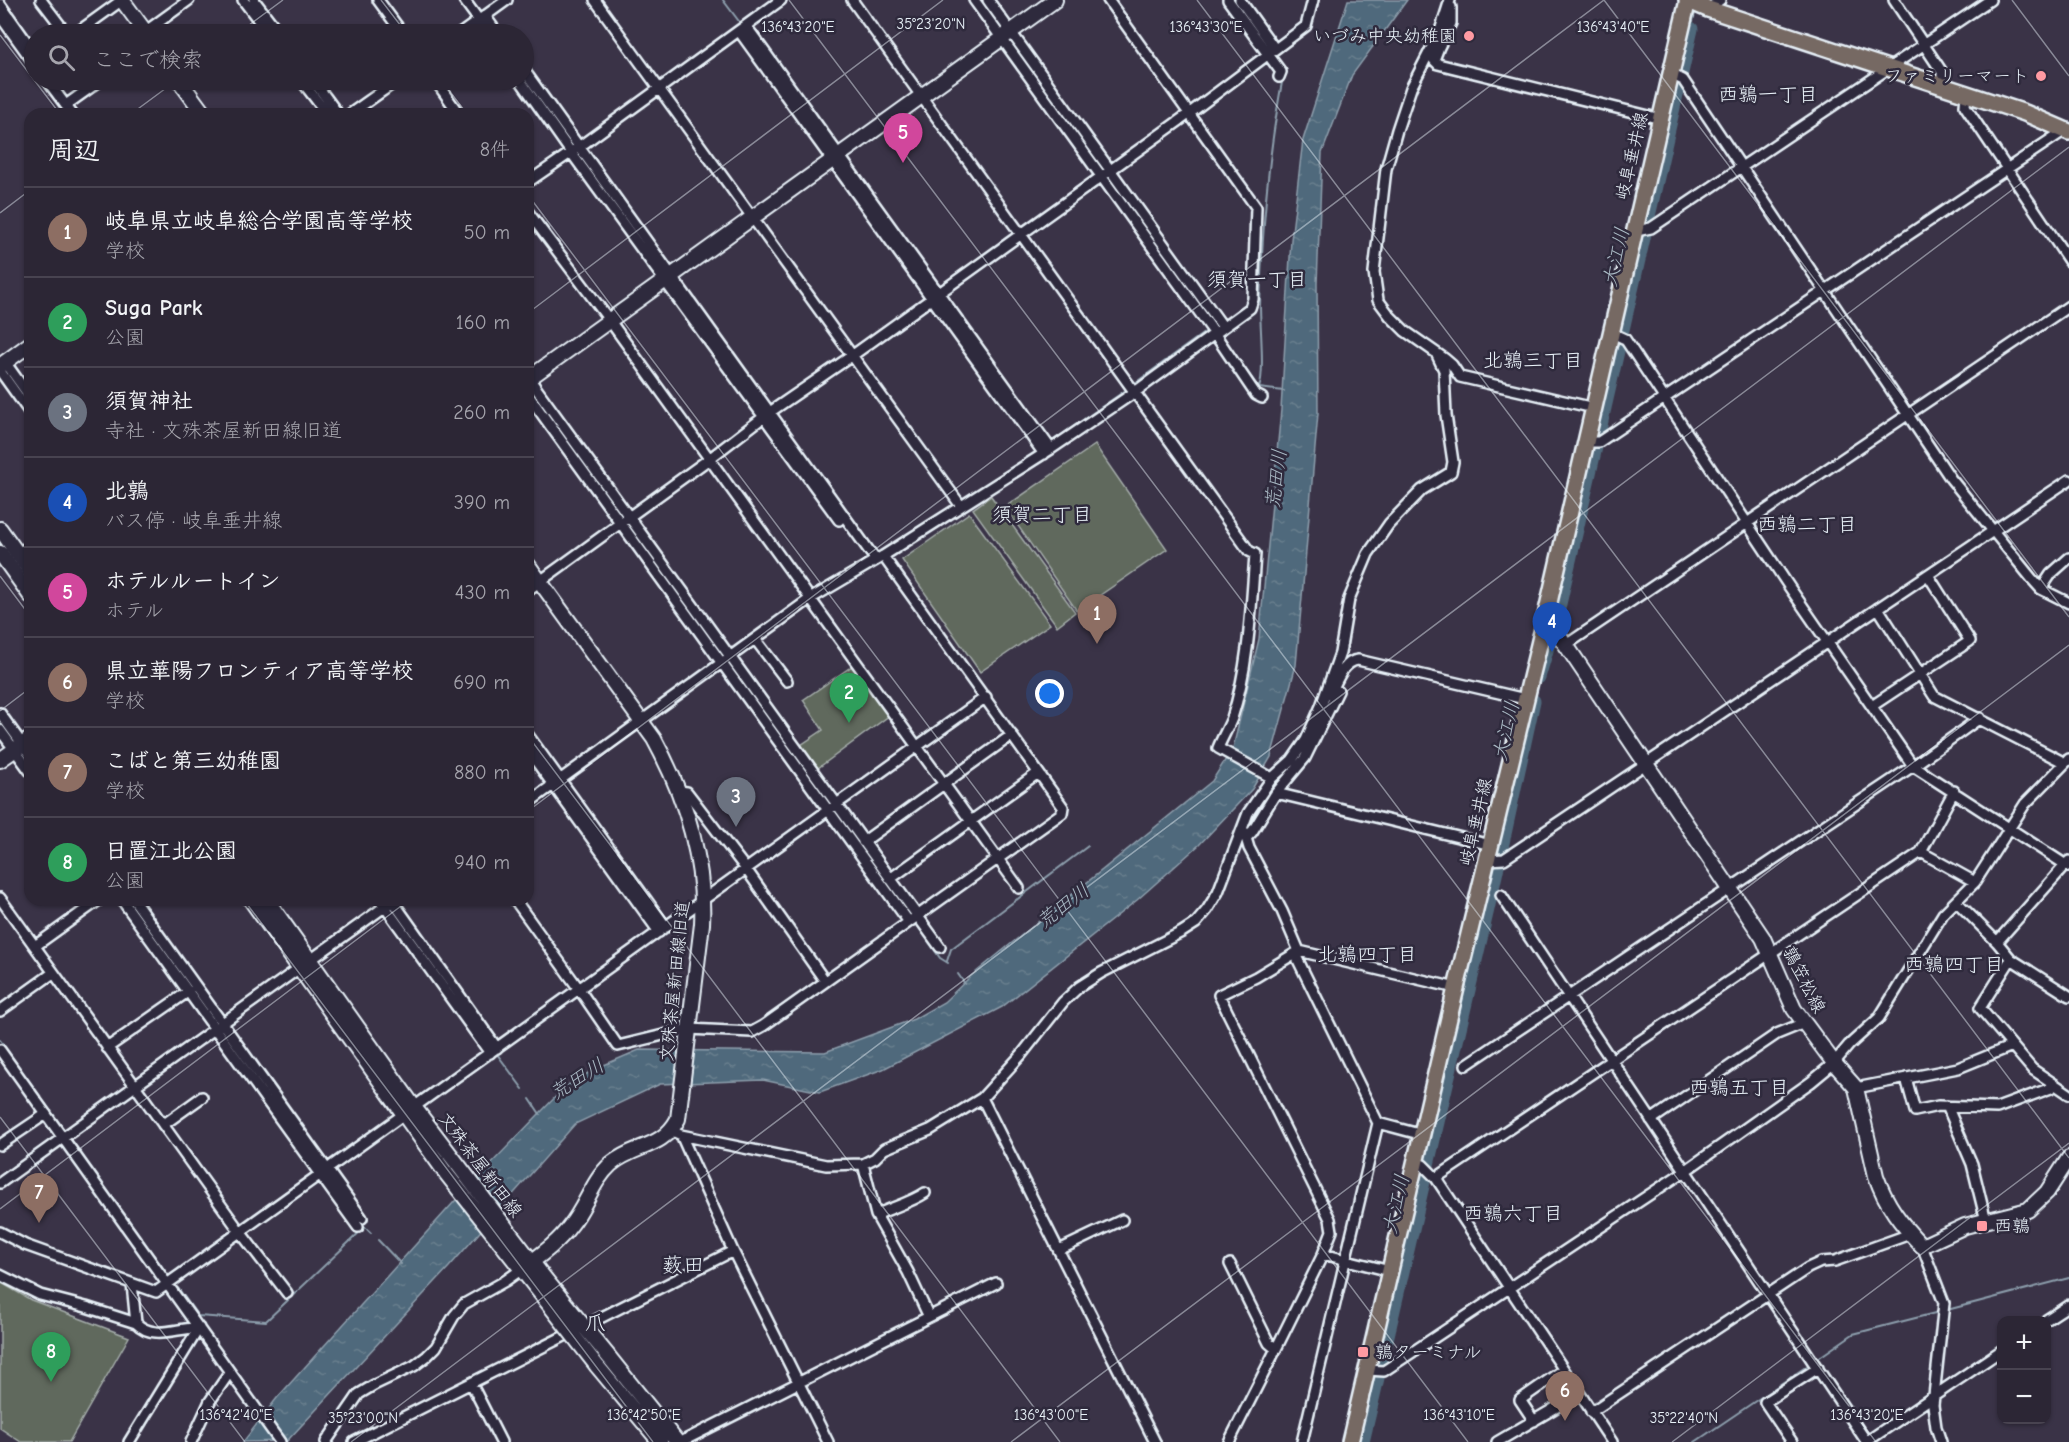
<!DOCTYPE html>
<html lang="ja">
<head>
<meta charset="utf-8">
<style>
	:root { --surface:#2c2635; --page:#383241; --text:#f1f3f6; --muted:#a6a5ad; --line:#484350; --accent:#ff9aa2 }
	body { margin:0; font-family:"Comic Neue","Klee One",sans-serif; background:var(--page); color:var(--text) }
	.controls { position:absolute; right:18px; bottom:18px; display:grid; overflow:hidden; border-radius:12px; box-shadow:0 2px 4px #0004 }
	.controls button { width:54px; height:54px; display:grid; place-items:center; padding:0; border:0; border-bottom:2px solid var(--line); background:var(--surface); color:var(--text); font:30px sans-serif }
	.you { position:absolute; left:1050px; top:694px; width:21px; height:21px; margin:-15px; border:4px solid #fff; border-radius:50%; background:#1a73e8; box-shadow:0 0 0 9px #1a73e833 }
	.badge { display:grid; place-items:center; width:39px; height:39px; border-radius:50%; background:var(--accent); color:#fff; font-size:20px; font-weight:700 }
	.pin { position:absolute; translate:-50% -50px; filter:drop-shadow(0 2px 3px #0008) }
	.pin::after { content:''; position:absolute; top:32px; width:21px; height:18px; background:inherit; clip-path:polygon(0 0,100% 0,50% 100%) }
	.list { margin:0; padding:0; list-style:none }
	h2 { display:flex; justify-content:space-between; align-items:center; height:78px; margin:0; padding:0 24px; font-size:26px }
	h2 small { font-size:20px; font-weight:400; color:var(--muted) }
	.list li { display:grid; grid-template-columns:39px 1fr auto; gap:18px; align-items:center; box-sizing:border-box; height:90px; padding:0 24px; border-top:2px solid var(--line) }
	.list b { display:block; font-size:22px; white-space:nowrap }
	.list p { margin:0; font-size:20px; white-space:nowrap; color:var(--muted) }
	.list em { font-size:20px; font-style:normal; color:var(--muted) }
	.icon { flex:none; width:33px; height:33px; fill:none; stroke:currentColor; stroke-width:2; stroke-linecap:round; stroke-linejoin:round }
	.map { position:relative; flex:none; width:2069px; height:1442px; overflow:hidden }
	.search { position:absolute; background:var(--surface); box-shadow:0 2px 4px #0004; left:24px; top:24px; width:510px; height:66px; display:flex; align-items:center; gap:15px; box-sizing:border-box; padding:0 21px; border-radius:33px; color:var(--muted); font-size:22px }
	.panel { position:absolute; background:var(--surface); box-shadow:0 2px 4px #0004; left:24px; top:108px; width:510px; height:798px; border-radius:18px }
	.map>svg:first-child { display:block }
</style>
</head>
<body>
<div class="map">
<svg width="2069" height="1442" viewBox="0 0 2069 1442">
	<defs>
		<pattern id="water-ripples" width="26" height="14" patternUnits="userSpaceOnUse" patternTransform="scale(1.5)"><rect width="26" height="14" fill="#50697b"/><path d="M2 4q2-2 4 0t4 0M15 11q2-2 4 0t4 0" fill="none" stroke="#697f8e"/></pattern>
	</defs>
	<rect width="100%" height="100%" fill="#3a3347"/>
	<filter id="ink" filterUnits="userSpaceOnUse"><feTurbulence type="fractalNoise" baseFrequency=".0167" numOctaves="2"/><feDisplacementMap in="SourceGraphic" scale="12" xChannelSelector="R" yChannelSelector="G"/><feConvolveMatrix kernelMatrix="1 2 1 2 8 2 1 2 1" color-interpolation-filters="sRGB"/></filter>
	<g filter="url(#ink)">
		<path fill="#61695d" stroke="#a4adaa" stroke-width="1.5" d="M1095,445l72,104 -90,62 -72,-104z
			M991,496l84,116 -18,14 -84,-117z
			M969,513l81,111 -70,48 -78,-112z
			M855,664l35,51 -76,56 -16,-24 25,-17 -20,-30z
			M0,1282l31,18 98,37 -60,105h-48l-21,-14z"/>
		<path fill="url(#water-ripples)" stroke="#8d9fad" stroke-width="1.5" d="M1348,0h59l-55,75 -30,78 -5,131 1,129 -22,252 -25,92 -19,32 -53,56 -62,55 -135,107 -119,62 -63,23 -57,-12 -103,4 -85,40 -126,143 -162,174 -44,1 34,-44 177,-196 112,-116 31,-18 42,-18 186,2 89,-33 30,-17 26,-25 242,-196 21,-33 26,-109 22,-229 10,-170 12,-100z"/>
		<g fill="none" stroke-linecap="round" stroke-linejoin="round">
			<path stroke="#8d9fad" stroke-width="2" d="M471,0l8,10
				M723,0l18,24
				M980,0l19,26
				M1234,0l30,41
				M1691,29l5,-20
				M1010,42l90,124
				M307,80l10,14
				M1109,179l45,63
				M1223,338l36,50 25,3
				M1135,383l73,-53
				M1259,388c6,-15 1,-62 1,-82 2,-77 8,-153 23,-229
				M530,389l91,127
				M1051,442l75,-52
				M626,522l97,134
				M728,664l12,17
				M0,721l13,18
				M775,729l54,75
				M24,754l6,9
				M834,810l56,79
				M392,909l29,39
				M914,921l26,37 8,5
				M947,961l4,-12 137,-103
				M592,974l59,-43
				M958,974l7,10
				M588,993l33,48
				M0,1040l62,87
				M497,1054l26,35
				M530,1099l10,15
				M73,1142l95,133
				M358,1220l13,13
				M378,1240l23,24
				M178,1288l20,28 68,5 99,-94
				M1947,1310l122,-32
				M1814,1361l39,-27 86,-22
				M1695,1442l115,-78"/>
			<path stroke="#50697b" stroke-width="15" d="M1538,677l18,-60 135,-588
				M1362,1442l133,-567 38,-174"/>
			<g stroke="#e8f1f8" stroke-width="14">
				<path id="street" d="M41,0l26,34
					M243,0l26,34
					M254,0l26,34
					M378,0l25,34
					M464,0l25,34
					M595,0l366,506
					M852,0l397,551 6,3c-4,55 -6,112 -23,164 -4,10 -10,20 -14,30l54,30
					M974,0l236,327 46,68 6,3
					M988,0l235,327
					M1228,0l53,72 -2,5
					M1240,0l35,49
					M1450,0l-10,31 -29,57 -14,42 -11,39 -12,103 4,28 12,16 15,15 40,28 7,6 8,12 134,31
					M1894,0l48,72v14
					M0,4l34,48
					M1451,7v16l-12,24 -5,13 4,4 223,55
					M1708,9l12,-9
					M0,16l34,47
					M485,16l13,18
					M746,26l305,423
					M739,31l305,423
					M145,32l44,-32
					M75,34l47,-34
					M460,34l47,-34
					M524,70l351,489
					M1671,74l12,6 268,399 81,100 9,10 28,14
					M47,80l25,34
					M301,80l26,34
					M313,80l25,34
					M435,80l24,34
					M520,80l50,71 269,369
					M1966,94l-1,12 104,155
					M66,105l35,-25
					M350,114l48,-34
					M528,182l51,-35 202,-147
					M528,212l82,109 409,567
					M1636,231l15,-3 339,-228
					M1612,333l13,6 165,249 123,178 156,101
					M5,362l25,35
					M0,371l30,42
					M528,377l412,570
					M528,395l381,527
					M1586,442h13l466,-312
					M18,554l12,-9
					M2041,589l10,-15 18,-16
					M528,590l181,-131 61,-47 83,-57 337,-242 116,-87 7,-26
					M1878,608l56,88 131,67
					M755,639l32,42
					M1566,645l503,-339
					M1330,695c6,-12 13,-34 28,-35l167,39
					M1872,706l98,-65 -42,-66
					M0,713l30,42
					M0,730l30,41
					M528,735l138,192
					M528,750l131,182
					M679,791l8,1 59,77 79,112
					M1276,793l215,52
					M528,803l282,-204 73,-43 168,-107 84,-57 115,-84 3,-9 3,-92 -148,-207
					M1248,833l-2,5 3,10 33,63 17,40
					M1246,838l6,-6 24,-39 29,-35 33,-67
					M863,842l149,-107
					M1921,852l54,30
					M1488,860l16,-1 565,-379
					M890,879l148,-106
					M1501,895l365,546
					M0,898l241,335 46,60
					M122,900l236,327
					M134,900l228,318
					M380,900l110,153
					M392,900l105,148
					M515,900l64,89 39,57 70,-17 64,3 11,-6 299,-213 1,-6 -180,-251
					M1956,901l41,41 14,17 58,37
					M1997,942l72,-81
					M35,946l64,-46
					M1299,951l-43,26 -37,18 111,224 2,12 -9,23 67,17
					M1299,951l157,37
					M1295,954l83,169
					M2011,959l-31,49 52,61 37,25
					M0,1011l53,-38
					M107,1048l82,-57
					M0,1050l280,392
					M1466,1065l447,-299 67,-48
					M1906,1078l9,33 23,-5 59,2 54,-20 4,-3
					M1856,1088l102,-20 54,-22
					M982,1098l173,344
					M1947,1106l25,58 14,57
					M414,1107l572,-410
					M1651,1120l126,-86 27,-11
					M163,1125l39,-28
					M672,1131l9,4 145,30 37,-1 12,-6 9,-9 46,-19 52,-32 40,-44 41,-52 16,-15 22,-14 81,-41 14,-9 11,-13 11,-18 30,-79 24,-35 20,-18 14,-20 15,-34 19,-53 9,-54 19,-45 21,-30 33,-34 29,-18 2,-10 -7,-47 -2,-45 -8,-17
					M681,1135l52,116 95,191
					M0,1145l46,-31
					M1416,1162l7,3 13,13 176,264
					M863,1164l13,51 32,57 21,45
					M1436,1178l485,-326 33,-61
					M0,1183l394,-283
					M876,1215c16,-8 34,-12 49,-22
					M0,1232l25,13 131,47 248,-178
					M1922,1246l22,57 -11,102 3,22 5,15
					M1059,1250l63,-30
					M1230,1264l39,79 7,6 47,-95
					M0,1275l40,20 46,12 50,16
					M132,1284l4,39c18,18 41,4 63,5
					M2046,1320l23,-15
					M1367,1370l17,1 301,-200 126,-89 23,-19 15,-18 30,-27 64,-104 32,-32 50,-78 44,-45
					M471,1383l30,59
					M1591,1412l217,-144 13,-6 14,-1 75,-27
					M1534,1421l-14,-21 43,-30
					M129,1442l70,-114
					M191,1442l19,-41 20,-29
					M326,1442l33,-48 15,-9 40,-19 13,-10 9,-9 18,-31 10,-12 41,-23 17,-12
					M354,1442l379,-191
					M681,1442l315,-159
					M1229,1442l47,-93
					M1302,1442l76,-319 45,12
					M1497,1442l82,-48
					M1792,1442l-27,-40 53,-34
					M1866,1442l136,-92"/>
			</g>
			<g stroke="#e8f1f8" stroke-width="18">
				<path id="secondary" d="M122,0l25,34
					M179,80l25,34
					M0,366l30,-22
					M528,379l527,-379
					M0,529l30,42
					M0,553l30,42
					M1544,624l11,6 11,15 197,293 31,71 40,54 22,25 20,88c10,29 25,48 46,70l43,-20 63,-16 19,-18 22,-34
					M0,760l30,-21
					M251,900l194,272 89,113
					M267,900l147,207 131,172
					M522,1269c17,-13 35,-25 48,-43 16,-19 22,-45 41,-62 24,-20 51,-15 67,-45l24,-195c3,-65 -17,-128 -48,-185l-126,-174
					M609,1357l68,85
					M597,1366l63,76"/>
			</g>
			<g stroke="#e8f1f8" stroke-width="20">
				<path id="primary" d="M1687,0l21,9 317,104 44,19
					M1350,1442l106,-454 88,-364 144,-624"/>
			</g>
			<use href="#street" stroke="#2f2a3d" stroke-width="9"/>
			<use href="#secondary" stroke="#2f2a3d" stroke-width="14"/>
			<use href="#primary" stroke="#766964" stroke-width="15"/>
			<g stroke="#e8f1f8" stroke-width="18" stroke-linecap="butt">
				<path id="secondary-bridge" d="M545,1279l64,78
					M534,1285l63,81"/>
			</g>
			<use href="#secondary-bridge" stroke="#2f2a3d" stroke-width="14"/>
		</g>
	</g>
	<path fill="none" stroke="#e8f1f8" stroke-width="1.5" stroke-opacity="0.45" d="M381,0l26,34M789,0l1087,1442M1197,0l872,1158M1604,0l465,617M2012,0l57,76M237,34l46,-34M0,35l60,79M441,80l26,34M131,114l46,-34M528,195l940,1247M0,213l30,-23M528,313l415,-313M0,576l30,40M0,711l30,-23M528,736l532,706M528,811l1076,-811M244,900l409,542M0,1117l245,325M0,1209l409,-309M351,1442l1718,-1295M1011,1442l1058,-797M1672,1442l397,-299"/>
	<g fill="#ff9aa2" stroke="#2f2a3d" stroke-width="2">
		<circle cx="1469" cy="36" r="6"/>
		<circle cx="2041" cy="76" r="6"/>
		<rect x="1976" y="1220" width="12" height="12" rx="3"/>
		<rect x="1357" y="1346" width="12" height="12" rx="3"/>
	</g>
	<g text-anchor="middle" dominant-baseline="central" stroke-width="5" stroke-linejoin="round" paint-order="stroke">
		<g font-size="18" fill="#e8f1f8" stroke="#2f2a3d" text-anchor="end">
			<text x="1457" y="36">いづみ中央幼稚園</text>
			<text x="2029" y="76">ファミリーマート</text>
			<text x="1994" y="1226" text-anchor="start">西鶉</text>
			<text x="1375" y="1352" text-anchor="start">鶉ターミナル</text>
		</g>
		<g font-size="18" fill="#e8f1f8" stroke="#2f2a3d">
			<text transform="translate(1632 156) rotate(-77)">岐阜垂井線</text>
			<text transform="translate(1476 822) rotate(-77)">岐阜垂井線</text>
			<text transform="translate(1804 980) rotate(63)">鶉笠松線</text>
			<text transform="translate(675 981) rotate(-84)">文殊茶屋新田線旧道</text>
			<text transform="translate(480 1165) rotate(53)">文殊茶屋新田線</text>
		</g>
		<g font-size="20" fill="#e8f1f8" stroke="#2f2a3d">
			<text x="1768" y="94">西鶉一丁目</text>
			<text x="1257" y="279">須賀一丁目</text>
			<text x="1533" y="360">北鶉三丁目</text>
			<text x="1042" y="514">須賀二丁目</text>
			<text x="1807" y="524">西鶉二丁目</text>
			<text x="1367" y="954">北鶉四丁目</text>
			<text x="1954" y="964">西鶉四丁目</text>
			<text x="1739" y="1087">西鶉五丁目</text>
			<text x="1513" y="1213">西鶉六丁目</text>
		</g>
		<g font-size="20" font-style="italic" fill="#abbbc6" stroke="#2f2a3d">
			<text transform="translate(1616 257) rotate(-77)">大江川</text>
			<text transform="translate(1276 479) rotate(-83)">荒田川</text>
			<text transform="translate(1506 731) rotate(-77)">大江川</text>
			<text transform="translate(1063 906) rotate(-38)">荒田川</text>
			<text transform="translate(577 1079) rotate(-32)">荒田川</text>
			<text transform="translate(1396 1204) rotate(-77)">大江川</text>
		</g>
		<g font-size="21" fill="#e8f1f8" stroke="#2f2a3d">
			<text x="683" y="1265">薮田</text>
			<text x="595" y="1323">爪</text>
		</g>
	</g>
	<g font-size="15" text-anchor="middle" fill="#e8f1f8" stroke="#2f2a3d" stroke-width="5" stroke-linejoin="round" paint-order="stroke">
		<text x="931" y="29">35°23'20"N</text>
		<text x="798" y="32">136°43'20"E</text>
		<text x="1206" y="32">136°43'30"E</text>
		<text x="1613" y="32">136°43'40"E</text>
		<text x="236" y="1420">136°42'40"E</text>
		<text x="644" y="1420">136°42'50"E</text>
		<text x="1051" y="1420">136°43'00"E</text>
		<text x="1459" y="1420">136°43'10"E</text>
		<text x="1867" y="1420">136°43'20"E</text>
		<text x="363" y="1423">35°23'00"N</text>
		<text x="1684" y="1423">35°22'40"N</text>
	</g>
</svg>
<div class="controls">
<button>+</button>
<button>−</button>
</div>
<div class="you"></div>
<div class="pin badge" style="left:1097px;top:644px;background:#8d6e63">1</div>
<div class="pin badge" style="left:849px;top:723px;background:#2e9e5b">2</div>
<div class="pin badge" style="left:736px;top:827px;background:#6b7280">3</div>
<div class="pin badge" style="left:1552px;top:652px;background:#1a4fb4">4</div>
<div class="pin badge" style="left:903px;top:163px;background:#d1479c">5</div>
<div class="pin badge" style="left:1565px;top:1421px;background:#8d6e63">6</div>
<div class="pin badge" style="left:39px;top:1223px;background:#8d6e63">7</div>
<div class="pin badge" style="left:51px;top:1382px;background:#2e9e5b">8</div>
<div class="search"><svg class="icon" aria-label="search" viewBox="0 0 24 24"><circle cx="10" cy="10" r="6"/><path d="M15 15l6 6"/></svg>ここで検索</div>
<section class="panel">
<h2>周辺<small>8件</small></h2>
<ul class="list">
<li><span class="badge" style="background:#8d6e63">1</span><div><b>岐阜県立岐阜総合学園高等学校</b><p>学校</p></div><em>50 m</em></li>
<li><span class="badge" style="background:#2e9e5b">2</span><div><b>Suga Park</b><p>公園</p></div><em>160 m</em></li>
<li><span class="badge" style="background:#6b7280">3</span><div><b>須賀神社</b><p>寺社 · 文殊茶屋新田線旧道</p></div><em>260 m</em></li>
<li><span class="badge" style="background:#1a4fb4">4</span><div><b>北鶉</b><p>バス停 · 岐阜垂井線</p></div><em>390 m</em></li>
<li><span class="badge" style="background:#d1479c">5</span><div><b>ホテルルートイン</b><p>ホテル</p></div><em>430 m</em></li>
<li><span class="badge" style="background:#8d6e63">6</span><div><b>県立華陽フロンティア高等学校</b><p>学校</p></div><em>690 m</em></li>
<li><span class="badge" style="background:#8d6e63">7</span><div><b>こばと第三幼稚園</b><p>学校</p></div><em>880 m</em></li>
<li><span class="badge" style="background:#2e9e5b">8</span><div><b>日置江北公園</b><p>公園</p></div><em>940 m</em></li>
</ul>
</section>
</div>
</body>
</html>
